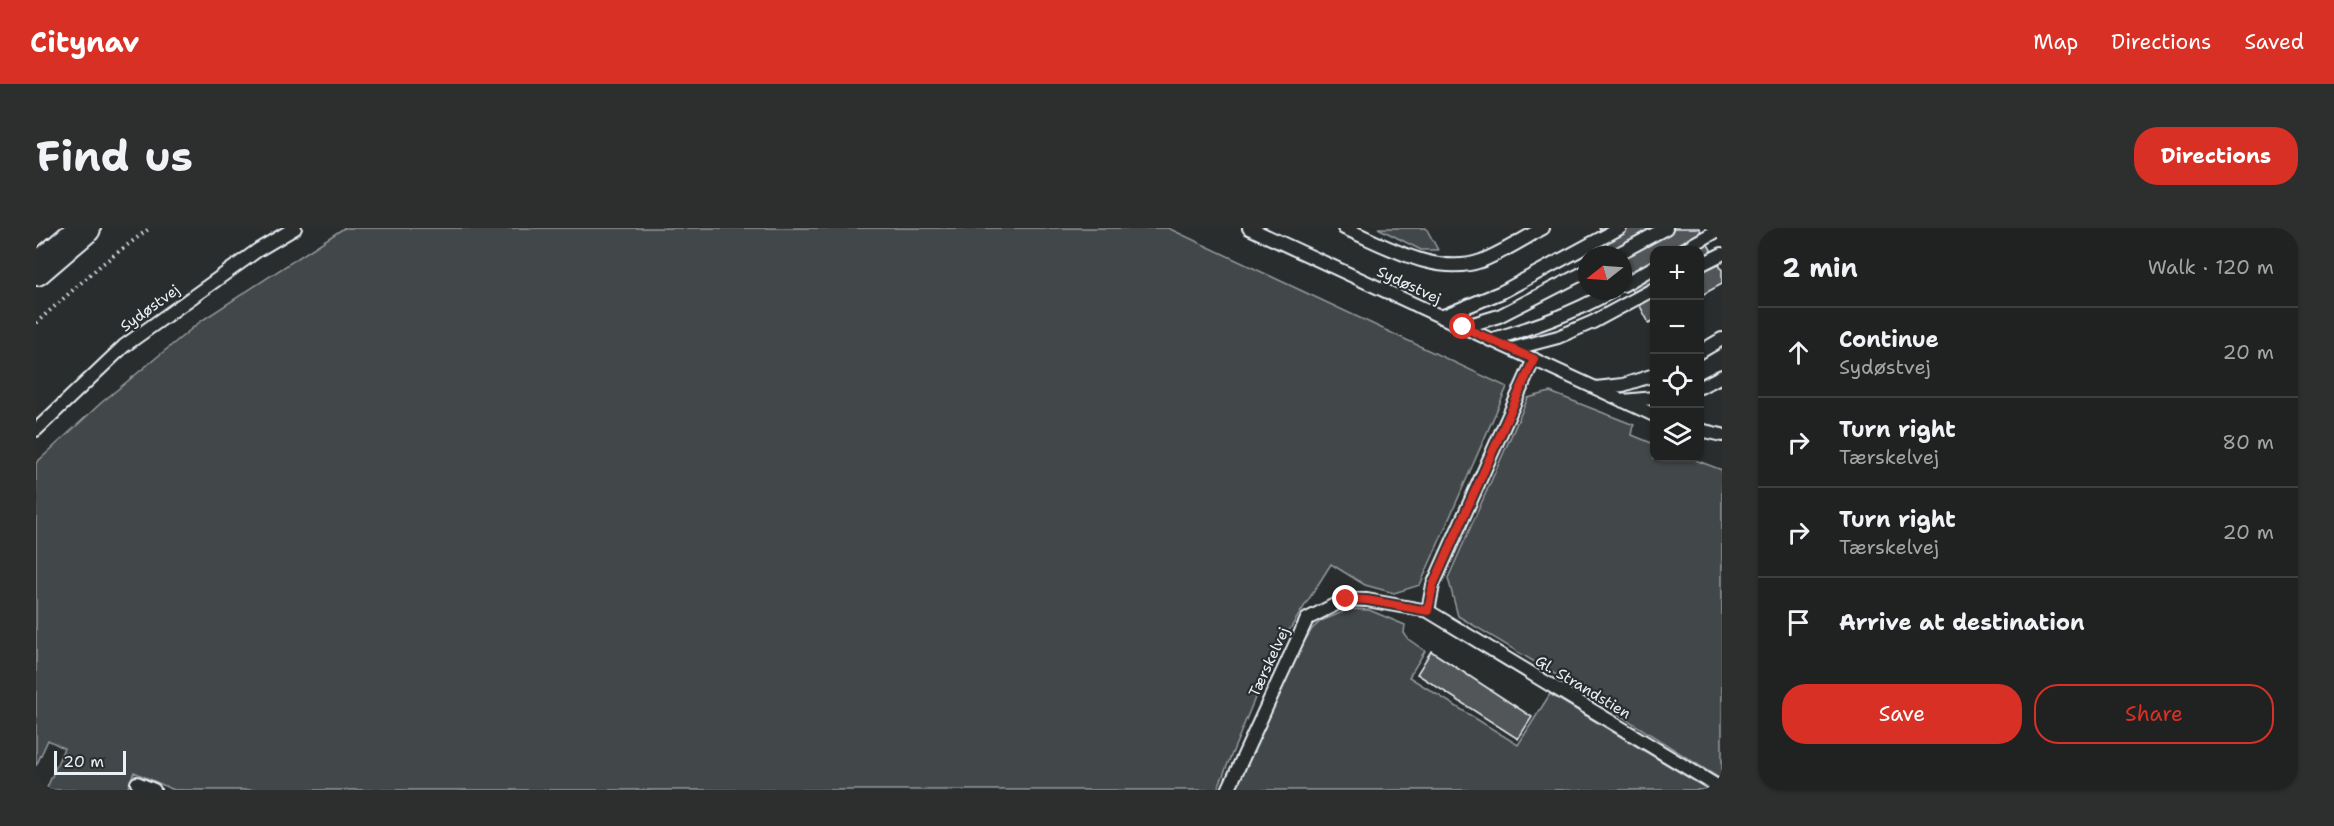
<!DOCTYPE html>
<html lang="en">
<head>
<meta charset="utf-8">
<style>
	:root { --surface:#202222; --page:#2d2f2f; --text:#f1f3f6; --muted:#a2a4a5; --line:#3d3f40; --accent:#d93025 }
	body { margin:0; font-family:"Shantell Sans",sans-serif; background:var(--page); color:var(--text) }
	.controls { position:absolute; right:18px; top:18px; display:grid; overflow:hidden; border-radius:12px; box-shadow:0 2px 4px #0004 }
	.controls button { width:54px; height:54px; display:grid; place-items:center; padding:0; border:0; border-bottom:2px solid var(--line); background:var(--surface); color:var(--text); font:30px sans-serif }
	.compass { position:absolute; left:1542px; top:18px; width:54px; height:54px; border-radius:50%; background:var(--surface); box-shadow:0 2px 4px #0004; rotate:253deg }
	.scale { position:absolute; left:18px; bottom:15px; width:72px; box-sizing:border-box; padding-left:6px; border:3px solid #e8f1f8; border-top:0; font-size:16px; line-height:21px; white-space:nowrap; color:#e8f1f8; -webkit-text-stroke:4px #2a2d2e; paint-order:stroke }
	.stop { position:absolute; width:18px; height:18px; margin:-14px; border:4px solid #d93025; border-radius:50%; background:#fff }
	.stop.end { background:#d93025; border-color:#fff; box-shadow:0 2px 6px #0008 }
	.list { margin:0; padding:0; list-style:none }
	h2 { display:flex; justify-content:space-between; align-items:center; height:78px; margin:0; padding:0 24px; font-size:26px }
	h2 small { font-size:20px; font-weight:400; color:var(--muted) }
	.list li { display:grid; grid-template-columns:39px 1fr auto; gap:18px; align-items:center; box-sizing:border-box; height:90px; padding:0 24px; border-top:2px solid var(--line) }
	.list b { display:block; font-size:22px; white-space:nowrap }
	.list p { margin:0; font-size:20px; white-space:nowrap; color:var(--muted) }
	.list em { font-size:20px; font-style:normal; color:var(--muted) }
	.actions { display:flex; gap:12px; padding:18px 24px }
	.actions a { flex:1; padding:14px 0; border:2px solid var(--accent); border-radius:24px; text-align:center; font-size:21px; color:var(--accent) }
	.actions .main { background:var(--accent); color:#fff }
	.icon { flex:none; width:33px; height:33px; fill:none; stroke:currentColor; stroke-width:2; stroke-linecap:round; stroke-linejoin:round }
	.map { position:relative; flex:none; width:1686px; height:562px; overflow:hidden; border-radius:24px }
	header { display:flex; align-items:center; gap:36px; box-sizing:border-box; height:84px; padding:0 30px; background:var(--accent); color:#fff }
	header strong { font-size:28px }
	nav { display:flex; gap:33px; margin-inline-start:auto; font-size:21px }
	.intro { display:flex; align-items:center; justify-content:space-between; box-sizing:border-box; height:144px; padding:0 36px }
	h1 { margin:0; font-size:42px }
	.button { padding:15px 27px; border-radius:24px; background:var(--accent); color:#fff; font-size:21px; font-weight:700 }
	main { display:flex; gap:36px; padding:0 36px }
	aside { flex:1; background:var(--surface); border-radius:24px; box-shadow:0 2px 4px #0004 }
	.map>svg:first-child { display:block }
</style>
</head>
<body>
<header>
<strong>Citynav</strong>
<nav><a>Map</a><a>Directions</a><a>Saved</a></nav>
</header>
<div class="intro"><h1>Find us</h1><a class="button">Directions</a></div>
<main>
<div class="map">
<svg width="1686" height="562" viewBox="0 0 1686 562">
	<rect width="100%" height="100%" fill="#2a2d2e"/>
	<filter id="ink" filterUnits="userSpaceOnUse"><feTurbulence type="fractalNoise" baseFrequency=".0167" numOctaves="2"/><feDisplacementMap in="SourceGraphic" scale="12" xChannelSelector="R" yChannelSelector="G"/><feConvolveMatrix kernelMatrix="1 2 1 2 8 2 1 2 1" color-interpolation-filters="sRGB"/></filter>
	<g filter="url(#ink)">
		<path fill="#424648" stroke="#959ca0" stroke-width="1.5" d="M308,0h824l339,159 -87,198 -26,8 -29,-8 -34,-21 -43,68 -31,61 -40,97h-1043l-40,-18 -7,18h-81l18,-42 -16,-8 -12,26v-303l65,-60 100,-82z
			M1342,0h48l12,22h-17z
			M1514,164l84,33 -2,10 22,9v14h36l32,12v310l-154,-98 -110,-66 -10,-38 80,-180z
			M1314,381l19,1 36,15 -1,8 4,6 17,12 -16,26 109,68 32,-51 159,96h-474l56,-127 21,-34 9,-8z"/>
		<path fill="#535759" stroke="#e8f1f8" stroke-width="1.5" d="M1563,0h100l23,42v14l-22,12v-46h-46v70l-5,3 -26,-49v-19h-10z
			M1395,423l101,66 -14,22 -101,-65z"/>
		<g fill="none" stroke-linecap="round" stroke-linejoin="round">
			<g stroke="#e8f1f8" stroke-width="16">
				<path id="service" d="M1213,0l405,187
					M1308,0c41,17 92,49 137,33 21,-8 42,-22 62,-33
					M1647,22l39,-22
					M1580,27l50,-27
					M1664,37l22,-11
					M1587,57l31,-18
					M1405,89l61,-25 118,-64
					M1427,99l36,-11 88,-45
					M1454,112c44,-13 82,-26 122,-49
					M1476,121l46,-12 35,-15 61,-33
					M1664,124l22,-13
					M1664,159l22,-11
					M1560,160l27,-3 31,-10
					M1587,173l31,-3
					M0,202l88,-84 134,-96 37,-22
					M1664,202l22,5
					M1392,383l5,-26 101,-226
					M101,555l17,7
					M1192,562l79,-171 39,-20 21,1 61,11 294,178"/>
			</g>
			<g stroke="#e8f1f8" stroke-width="34">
				<path id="tertiary" d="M0,42l49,-42"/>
			</g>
			<path stroke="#e8f1f8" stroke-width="4" stroke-dasharray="1.5 4.5" stroke-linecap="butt" d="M0,1l2,-1
				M0,95l65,-58 49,-37"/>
			<use href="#service" stroke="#2a2d2e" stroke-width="12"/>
			<use href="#tertiary" stroke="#2a2d2e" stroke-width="30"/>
		</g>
	</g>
	<g fill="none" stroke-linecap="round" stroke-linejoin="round" filter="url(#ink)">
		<path stroke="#d93025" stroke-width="8" d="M1310,371l21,1 61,11 5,-26 101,-226 -71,-32"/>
	</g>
	<g text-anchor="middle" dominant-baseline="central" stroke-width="4.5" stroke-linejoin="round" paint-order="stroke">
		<g font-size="15" fill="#e8f1f8" stroke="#2a2d2e">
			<text transform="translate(1373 57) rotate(25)">Sydøstvej</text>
			<text transform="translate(114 80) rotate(-36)">Sydøstvej</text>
			<text transform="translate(1233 434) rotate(-65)">Tærskelvej</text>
			<text transform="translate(1547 459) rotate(31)">Gl. Strandstien</text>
		</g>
	</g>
</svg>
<div class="controls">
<button>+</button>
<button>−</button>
<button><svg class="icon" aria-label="locate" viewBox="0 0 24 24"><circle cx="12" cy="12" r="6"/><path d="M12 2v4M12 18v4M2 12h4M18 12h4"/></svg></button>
<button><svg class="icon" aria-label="layers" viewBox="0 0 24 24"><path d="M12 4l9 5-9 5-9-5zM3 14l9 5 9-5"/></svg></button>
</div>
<svg class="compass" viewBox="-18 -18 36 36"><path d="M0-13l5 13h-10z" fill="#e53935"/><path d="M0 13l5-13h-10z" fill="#a2a4a5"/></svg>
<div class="scale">20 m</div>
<div class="stop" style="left:1427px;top:99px"></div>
<div class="stop end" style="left:1310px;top:371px"></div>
</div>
<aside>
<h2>2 min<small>Walk · 120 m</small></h2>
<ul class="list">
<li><svg class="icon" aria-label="ahead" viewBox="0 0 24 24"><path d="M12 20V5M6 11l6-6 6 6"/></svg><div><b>Continue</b><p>Sydøstvej</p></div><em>20 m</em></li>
<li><svg class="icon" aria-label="right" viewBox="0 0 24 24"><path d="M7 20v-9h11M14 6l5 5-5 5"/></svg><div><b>Turn right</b><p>Tærskelvej</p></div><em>80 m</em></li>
<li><svg class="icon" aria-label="right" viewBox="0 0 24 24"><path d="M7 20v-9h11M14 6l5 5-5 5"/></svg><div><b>Turn right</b><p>Tærskelvej</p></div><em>20 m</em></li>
<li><svg class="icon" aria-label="arrive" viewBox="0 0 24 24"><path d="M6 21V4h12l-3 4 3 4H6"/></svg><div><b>Arrive at destination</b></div></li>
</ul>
<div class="actions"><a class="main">Save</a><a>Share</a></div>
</aside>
</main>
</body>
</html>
